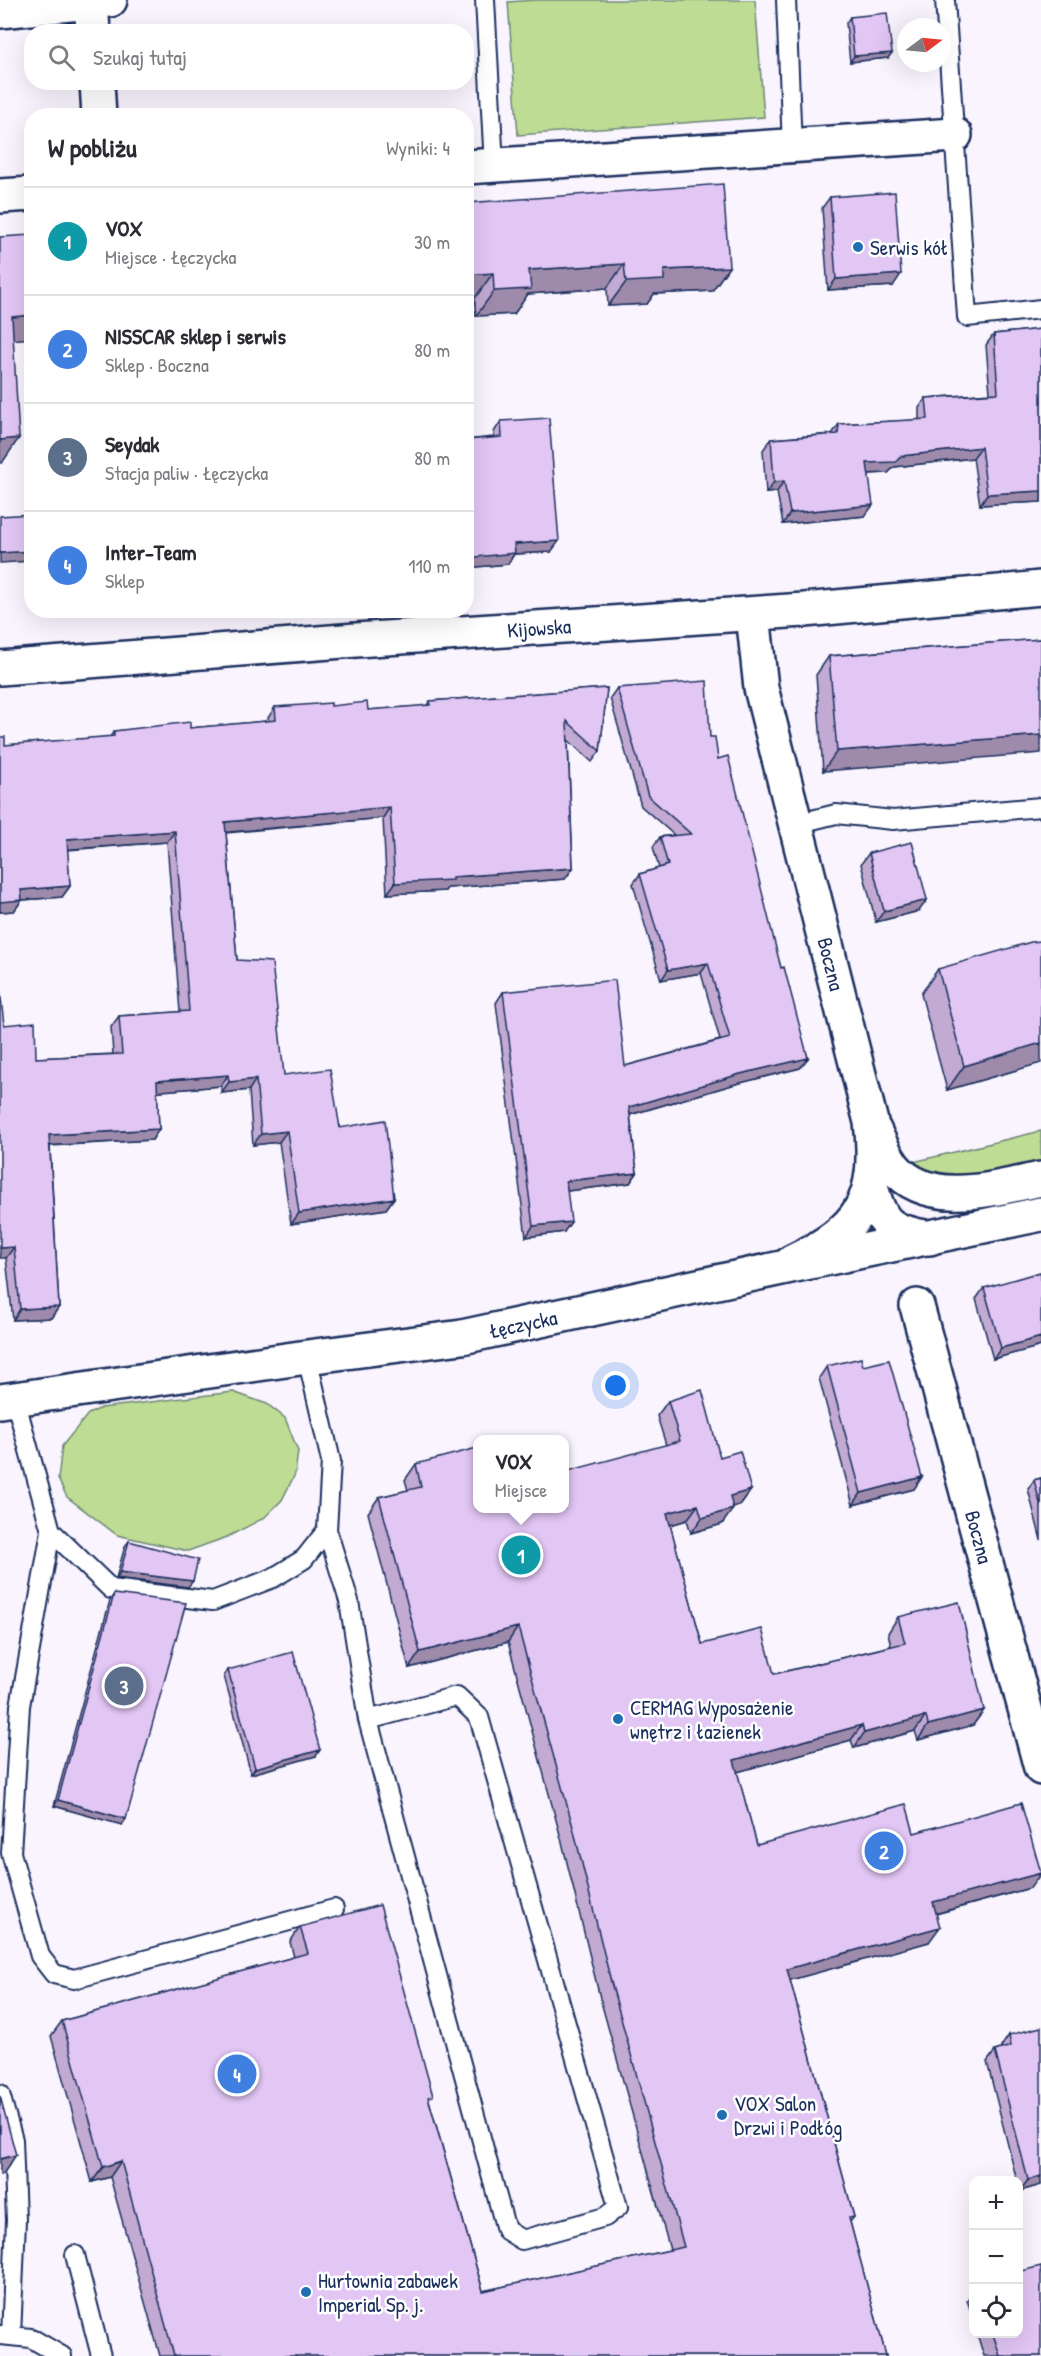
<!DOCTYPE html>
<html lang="pl">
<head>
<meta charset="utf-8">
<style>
	:root { --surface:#fff; --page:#f7f7f7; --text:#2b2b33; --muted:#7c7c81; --line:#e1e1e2; --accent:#1f6fb2 }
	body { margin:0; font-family:"Patrick Hand",sans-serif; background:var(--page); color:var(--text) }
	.controls { position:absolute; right:18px; bottom:18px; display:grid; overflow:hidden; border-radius:12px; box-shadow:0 6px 24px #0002 }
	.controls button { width:54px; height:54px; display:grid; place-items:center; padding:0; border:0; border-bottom:2px solid var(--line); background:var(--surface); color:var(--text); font:30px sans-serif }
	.compass { position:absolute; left:897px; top:18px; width:54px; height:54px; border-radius:50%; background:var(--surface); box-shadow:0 6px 24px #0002; rotate:74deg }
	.you { position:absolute; left:616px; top:1386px; width:21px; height:21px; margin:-15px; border:4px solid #fff; border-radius:50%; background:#1a73e8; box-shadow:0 0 0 9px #1a73e833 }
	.badge { display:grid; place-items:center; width:39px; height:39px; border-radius:50%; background:var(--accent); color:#fff; font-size:20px; font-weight:700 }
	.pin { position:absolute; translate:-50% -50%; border:3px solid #fff; box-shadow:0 2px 6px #0006 }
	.popup { position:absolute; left:473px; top:1435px; width:96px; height:78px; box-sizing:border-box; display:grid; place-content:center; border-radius:12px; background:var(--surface); filter:drop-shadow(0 2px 4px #0005); font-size:20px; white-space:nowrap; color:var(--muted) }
	.popup b { font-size:22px; color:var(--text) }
	.popup::after { content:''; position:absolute; left:50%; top:100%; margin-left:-12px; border:12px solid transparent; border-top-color:var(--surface) }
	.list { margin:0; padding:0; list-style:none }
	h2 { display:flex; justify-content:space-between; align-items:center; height:78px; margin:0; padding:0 24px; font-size:26px }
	h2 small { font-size:20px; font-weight:400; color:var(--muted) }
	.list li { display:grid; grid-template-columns:39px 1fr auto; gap:18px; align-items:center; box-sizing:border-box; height:108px; padding:0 24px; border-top:2px solid var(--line) }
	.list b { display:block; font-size:22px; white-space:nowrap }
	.list p { margin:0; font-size:20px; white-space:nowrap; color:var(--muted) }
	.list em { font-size:20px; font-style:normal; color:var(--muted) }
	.icon { flex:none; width:33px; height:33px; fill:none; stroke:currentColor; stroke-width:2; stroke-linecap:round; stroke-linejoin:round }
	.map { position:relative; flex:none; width:1041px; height:2356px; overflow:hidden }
	.search { position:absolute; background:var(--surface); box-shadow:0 6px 24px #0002; left:24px; top:24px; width:450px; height:66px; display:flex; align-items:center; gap:15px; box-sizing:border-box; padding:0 21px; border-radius:24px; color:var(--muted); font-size:22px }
	.panel { position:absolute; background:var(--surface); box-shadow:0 6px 24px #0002; left:24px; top:108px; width:450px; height:510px; border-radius:24px }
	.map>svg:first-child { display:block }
</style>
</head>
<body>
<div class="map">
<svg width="1041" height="2356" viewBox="0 0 1041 2356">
	<rect width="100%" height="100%" fill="#f9f4fd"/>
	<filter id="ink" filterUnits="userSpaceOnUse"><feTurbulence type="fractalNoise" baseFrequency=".0167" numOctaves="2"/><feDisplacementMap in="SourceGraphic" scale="12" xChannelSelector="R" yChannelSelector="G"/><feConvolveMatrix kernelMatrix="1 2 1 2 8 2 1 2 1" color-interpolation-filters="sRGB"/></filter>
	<g filter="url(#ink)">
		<path fill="#bfdc94" stroke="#6d8679" stroke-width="1.5" d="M536,0h219l9,117 -246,18 -10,-133z
			M1041,1131v34c-43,7 -90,24 -128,-3z
			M233,1392l34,12 18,14 13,33 -3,23 -13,26 -18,18 -37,19 -39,14 -71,-16 -50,-38 -9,-18 4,-33 26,-32 13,-6z"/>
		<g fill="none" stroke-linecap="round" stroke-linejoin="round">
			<g stroke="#1b2f5e" stroke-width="22">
				<path id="service" d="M485,0l9,166
					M786,0l6,147
					M945,0l22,317 74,-8
					M796,824l40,-10 57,6 148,-13
					M15,1399l36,132 60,58 102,12 60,-23 31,-19 23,-29 4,-69 -24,-104
					M327,1530l22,71 19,119 138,510 16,10 83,-23 13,-10 -139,-490 -22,-21 -89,24
					M51,1531l-31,175 -9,147 29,103 14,18 20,5 260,-70
					M0,2094l13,46 3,80 -5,116
					M75,2255l26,101
					M0,2335l31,3 31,18"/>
			</g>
			<g stroke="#1b2f5e" stroke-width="38">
				<path id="minor" d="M91,1l2,31
					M0,11l110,-11
					M97,82l2,34
					M466,167l489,-32
					M0,196l32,-2
					M753,614l8,74 110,434c9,78 -10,107 -79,140
					M0,668l356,-28 448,-30 237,-22
					M874,1130c6,13 11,25 20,37 35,42 102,21 147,12
					M871,1186c10,40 19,45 59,52
					M917,1306l124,462"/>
			</g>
			<g stroke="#1b2f5e" stroke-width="38">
				<path id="tertiary" d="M0,1401l307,-44 155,-20 338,-73 241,-50"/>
			</g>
			<use href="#service" stroke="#fff" stroke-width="18"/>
			<use href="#minor" stroke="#fff" stroke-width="33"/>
			<use href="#tertiary" stroke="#fff" stroke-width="33"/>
		</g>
		<path fill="#c2aad2" stroke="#1b2f5e" stroke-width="1.5" d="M850,17l38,41 -38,4 -4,-39z
			M830,197l63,89 -65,4 -6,-82z
			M466,203l263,64 -17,24 -58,3 -7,10 -39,2 -1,-18 -79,6 -14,20 -38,2z
			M1041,329v173l-61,3 -7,-47 -79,9 -6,6 -19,1 -4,42 -82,8 -6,-32 -11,1 -3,-43 8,-11 61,-5 7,-10 80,-4v-12l7,-10 64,-5 -4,-48 8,-11z
			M501,421l50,131 -37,2 -6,10 -42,4v-128l28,-3v-5z
			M1041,639l-218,132 -7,-96 13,-19z
			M607,688l-7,63 -8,11 -24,-22 5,128 -8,11 -118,9 -2,3 -58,3 -4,-76 -157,15 11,127 47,115 56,53 54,70 -8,11 -95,15 -12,-82 -26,3 -4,-55 -28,3v-7l-64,5 2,38 -7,11 -102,6 9,161 -8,11 -38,2 -7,-62 -2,-233 32,33 77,-4 -2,-27 8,-11 61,-4 -13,-170 -100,8 3,36 -8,11 -40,3 -8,11 -14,1v-175l5,8 105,-8 4,-6 76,-3 78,-7v-3l7,-11 56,-1 37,4 58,-4 4,-5z
			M617,688l93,49 8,22 90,299 -8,10 -68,17 -102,30 7,58 -7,10 -63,8 -3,41 -38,5 -30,-234 7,-11 122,74 95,-26 -19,-67 -40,7 -28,-96 7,-10 19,-6 -6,-21 7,-10 14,-2 -33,-29 -31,-108z
			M869,853l50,58 -43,11 -15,-58z
			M938,969l99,95 -90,26 -26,-96z
			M984,1288l57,58 -48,13 -17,-60z
			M827,1366h36l51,123 -61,16 -34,-127z
			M668,1401l83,89 -11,15 -7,2 -11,17 -31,9 -4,-13 -17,5 32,119 72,30 117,-28 -3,-13 10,-16 86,93 -11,15 -55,15 -3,-9 -61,17 -3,-8 -114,32 20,73 157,-12 127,40 -11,15 -94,26 -7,28 -139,38 64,237 -4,5 36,134h-726l-50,-179 -18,5 -41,-146 11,-15 232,-64 -4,-15 10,-15 129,173 54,191 187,-41 -70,-252 -38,-156 -54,-200 -99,26 -41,-155 11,-16 29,-7 -3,-10 11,-16 61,45 189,-64 -9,-29z
			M1041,1478v62l-13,-51 6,-9z
			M129,1541l59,46 -72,-9 9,-32z
			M114,1594l8,231 -68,-19 56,-206z
			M228,1670l88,86 -65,18 -27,-98z
			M1009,2035l32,150 -21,6 -2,-10h-1l-30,-119 8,-11 6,-2v-2z
			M974,2291v30l-7,-21z
			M977,2334h41l23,22h-57z"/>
		<path fill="#9e8bab" stroke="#1b2f5e" stroke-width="1.5" d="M892,53l-4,5 -38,4 4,-6z
			M624,264l-17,24 -79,6 -14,20 -38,2 18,-25 35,-21z
			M729,267l-17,24 -58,3 -7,10 -39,2 18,-24 38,-12z
			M493,273l-18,25 -9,1v-24z
			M901,274l-8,12 -65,4 8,-11z
			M32,315v23l-32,3 12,-24z
			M19,438l-17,25h-2v-23z
			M981,447l-8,11 -79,9 -6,6 -28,1 7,-11 34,-7z
			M784,481l-7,11 -11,1 8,-11z
			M1041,491v11l-61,3 7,-11z
			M873,505l-8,11 -82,8 7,-11z
			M559,541l-8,11 -37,2 -6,10 -42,4v-10l48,-14z
			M32,551v10l-32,2v-10z
			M1041,735v18l-218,18 14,-20z
			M390,807l-7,11 -165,15 7,-11z
			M175,831l-8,11 -108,8 8,-11z
			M573,868l-8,11 -118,9 -2,3 -58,3 8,-11 57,-6z
			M70,886l-8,11 -40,3 -8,11 -14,1v-11l21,-11z
			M927,900l-8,11 -43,11 8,-11z
			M708,963l-7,10 -40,7 7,-10z
			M1041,1043v20l-94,27 17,-24z
			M808,1058l-8,10 -68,17 -110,32 7,-10 111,-33z
			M228,1075l-7,11 -72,6 8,-11z
			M256,1079l-7,11 -28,3 8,-11z
			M159,1129l-7,11 -111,6 8,-11z
			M287,1131l-8,11 -26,3 8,-11z
			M637,1173l-7,10 -71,9 7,-11z
			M394,1198l-8,11 -95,15 8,-11z
			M571,1222l-7,10 -38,5 7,-11z
			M14,1247l-8,11h-6v-10z
			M59,1307l-8,11 -38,2 7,-11z
			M1041,1337v9l-48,13 8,-11z
			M922,1477l-8,12 -61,16 8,-12z
			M751,1490l-11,15 -21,6 11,-15z
			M698,1505l-11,15 -30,9 10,-16z
			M733,1509l-11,15 -31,9 11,-15z
			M120,1572l73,9 -5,6 -72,-9z
			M518,1627l-10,15 -99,26 11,-16z
			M984,1710l-11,15 -55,15 10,-15z
			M926,1716l-11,15 -61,17 10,-15z
			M862,1725l-11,15 -128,36 11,-16z
			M320,1750l-4,6 -65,18 4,-6z
			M58,1800l68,19 -4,6 -68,-19z
			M1041,1873l-11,15 -107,29 10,-15z
			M940,1927l-11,15 -153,42 11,-15z
			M16,2155l-13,19 -3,1v-16z
			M121,2161l-11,16 -18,5 11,-15z
			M1041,2176v9l-21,6 8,-11z"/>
		<path fill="#e2c6f4" stroke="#1b2f5e" stroke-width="1.5" d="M887,13l5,40 -38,3 -4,-39z
			M723,184l6,83 -65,3v10l-38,2 -2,-18 -95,6 2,19 -37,2 -1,-18 -27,2v-72z
			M895,192l6,82 -65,5 -6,-82z
			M32,235v80l-20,2 7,121 -19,2v-203z
			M1041,329v162l-54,3 -6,-47 -80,9 -5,6 -29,1 6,42 -83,8 -6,-32 -10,1 -3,-43 67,-5 1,-10 89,-5 -2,-21 72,-5 -4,-59z
			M549,418l10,123 -45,3 1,9 -49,5v-118l36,-3 -1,-16z
			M32,514v37l-32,2v-37z
			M1041,639v96l-204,16 -8,-95z
			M707,681l3,56h5l3,22 10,-3 53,212 3,-1 24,91 -68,16 -111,33 8,66 -71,8 5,41 -38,4 -30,-234 112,-12 10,86 105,-28 -22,-75 -40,7 -28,-96 28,-9 -8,-28 31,-3 -43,-38 -31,-108z
			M607,688l-7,63 -33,-30 6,147 -121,9v3l-57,3 -5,-76 -165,15 12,138 35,2 12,113 46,-6 10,59 45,-8 9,78 -95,15 -12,-82 -26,3 -5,-55 -27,3 -1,-7 -71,6 2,48 -110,6 10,172 -39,2 -6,-62 -14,1v-259l4,36 31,-3 1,36 86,-4 -3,-38 70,-5 -14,-180 -108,8 3,47 -49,4 1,10 -22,2v-165h5v8l109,-9v-5l76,-9v6l86,-8 -1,-13 56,-4v3l36,-4 1,8 62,-5v-4z
			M912,842l15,58 -43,11 -15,-58z
			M1041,941v102l-77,23 -26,-97 93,-27z
			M1040,1272l1,4v61l-40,11 -17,-60z
			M861,1358l2,8 26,-6 33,117 -61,16 -34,-127z
			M702,1390l18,67 20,-6 11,39 -21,6 3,13 -31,9 -4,-13 -31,8 35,131 60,-15 12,45 131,-31 -7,-26 61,-15 25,108 -56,15 -2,-9 -62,17 -2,-8 -128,35 23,85 149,-41 8,29 107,-30 20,70 -108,29 7,25 -153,42 67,248 -5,1 37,138h-712l-53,-195 -18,6 -41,-146 246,-68 -8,-26 80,-22 53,191 -5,1 55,194 201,-44 -73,-265 -38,-155 -55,-200 -98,25 -41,-155 42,-10 -5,-23 61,-16v61h87v-37l116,-31 -12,-40z
			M1041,1478v29l-7,-27z
			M129,1541l69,19 -5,21 -73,-9z
			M114,1594l72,9 -60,216 -68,-19z
			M293,1652l27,98 -65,18 -27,-98z
			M1041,2027v149l-13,4 -33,-129 16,-5 -2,-11z
			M0,2096l16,59 -16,4z
			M1041,2266v90h-41l-7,-22h25v-62z"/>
	</g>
	<g fill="#1f6fb2" stroke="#fff" stroke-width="2">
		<circle cx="858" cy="247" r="6"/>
		<circle cx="618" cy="1719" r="6"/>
		<circle cx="722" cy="2115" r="6"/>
		<circle cx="306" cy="2292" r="6"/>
	</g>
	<g text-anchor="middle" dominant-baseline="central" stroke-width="5" stroke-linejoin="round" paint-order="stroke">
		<g font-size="21" fill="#1b2f5e" stroke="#fff" text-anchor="start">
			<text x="870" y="247">Serwis kół</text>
			<text x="630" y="1707">CERMAG Wyposażenie<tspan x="630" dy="24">wnętrz i łazienek</tspan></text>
			<text x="734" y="2103">VOX Salon<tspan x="734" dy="24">Drzwi i Podłóg</tspan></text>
			<text x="318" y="2280">Hurtownia zabawek<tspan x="318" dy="24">Imperial Sp. j.</tspan></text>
		</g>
		<g font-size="21" fill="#1b2f5e" stroke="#fff">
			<text transform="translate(539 628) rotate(-4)">Kijowska</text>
			<text transform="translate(831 964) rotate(76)">Boczna</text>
			<text transform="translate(523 1324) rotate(-12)">Łęczycka</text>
			<text transform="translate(979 1537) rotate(75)">Boczna</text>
		</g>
	</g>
</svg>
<div class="controls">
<button>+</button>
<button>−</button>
<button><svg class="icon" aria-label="locate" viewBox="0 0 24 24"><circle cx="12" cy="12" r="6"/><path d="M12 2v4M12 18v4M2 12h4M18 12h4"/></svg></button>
</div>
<svg class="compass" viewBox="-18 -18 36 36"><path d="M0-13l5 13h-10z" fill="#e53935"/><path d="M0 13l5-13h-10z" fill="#7c7c81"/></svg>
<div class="you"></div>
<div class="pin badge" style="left:521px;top:1555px;background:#0f9aa8">1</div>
<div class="popup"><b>VOX</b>Miejsce</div>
<div class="pin badge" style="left:884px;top:1851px;background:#3f7fe0">2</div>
<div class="pin badge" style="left:124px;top:1686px;background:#5c6f8a">3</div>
<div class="pin badge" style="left:237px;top:2074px;background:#3f7fe0">4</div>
<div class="search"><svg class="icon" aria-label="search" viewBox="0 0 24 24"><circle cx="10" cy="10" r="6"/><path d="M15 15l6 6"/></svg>Szukaj tutaj</div>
<section class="panel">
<h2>W pobliżu<small>Wyniki: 4</small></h2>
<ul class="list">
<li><span class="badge" style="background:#0f9aa8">1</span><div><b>VOX</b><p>Miejsce · Łęczycka</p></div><em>30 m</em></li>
<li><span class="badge" style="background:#3f7fe0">2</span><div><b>NISSCAR sklep i serwis</b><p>Sklep · Boczna</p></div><em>80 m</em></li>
<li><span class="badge" style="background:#5c6f8a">3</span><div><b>Seydak</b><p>Stacja paliw · Łęczycka</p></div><em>80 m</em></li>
<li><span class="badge" style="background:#3f7fe0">4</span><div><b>Inter-Team</b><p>Sklep</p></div><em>110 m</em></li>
</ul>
</section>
</div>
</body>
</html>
